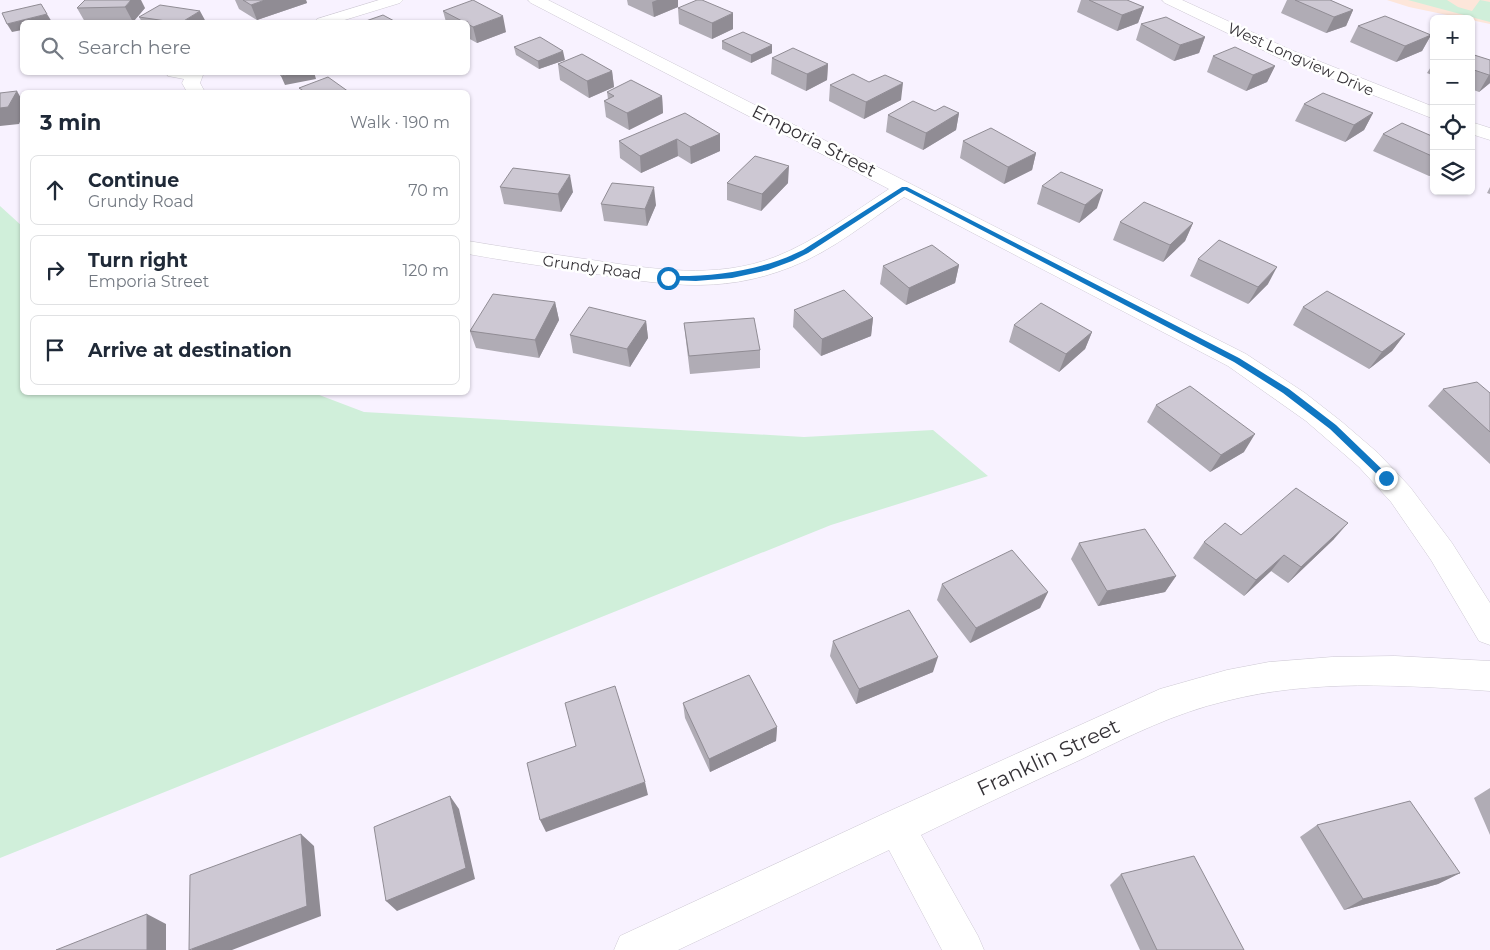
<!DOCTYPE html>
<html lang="en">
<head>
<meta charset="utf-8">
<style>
	:root { --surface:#fff; --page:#f2f2f3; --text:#1f2937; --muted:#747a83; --line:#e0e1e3 }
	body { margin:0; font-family:Montserrat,sans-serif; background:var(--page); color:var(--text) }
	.controls { position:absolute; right:15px; top:15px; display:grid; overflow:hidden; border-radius:8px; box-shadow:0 1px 4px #0004 }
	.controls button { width:45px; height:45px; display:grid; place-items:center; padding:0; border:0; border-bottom:1px solid var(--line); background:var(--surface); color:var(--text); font:25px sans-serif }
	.stop { position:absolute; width:15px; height:15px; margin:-11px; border:4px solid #1077c2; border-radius:50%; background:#fff }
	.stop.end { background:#1077c2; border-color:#fff; box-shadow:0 1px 5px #0008 }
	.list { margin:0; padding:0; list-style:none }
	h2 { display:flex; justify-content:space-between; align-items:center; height:65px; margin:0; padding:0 20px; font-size:21px }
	h2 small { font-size:16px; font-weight:400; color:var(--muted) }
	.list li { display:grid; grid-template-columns:32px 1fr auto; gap:15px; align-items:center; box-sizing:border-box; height:70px; margin:0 10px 10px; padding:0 10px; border:1px solid var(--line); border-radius:8px }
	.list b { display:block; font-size:19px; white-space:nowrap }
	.list p { margin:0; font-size:16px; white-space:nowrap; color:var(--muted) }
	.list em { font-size:16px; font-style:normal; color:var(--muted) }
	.icon { flex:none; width:28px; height:28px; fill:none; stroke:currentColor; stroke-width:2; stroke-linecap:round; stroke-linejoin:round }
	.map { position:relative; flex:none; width:1490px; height:950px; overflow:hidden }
	.search { position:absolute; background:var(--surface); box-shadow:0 1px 4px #0004; left:20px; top:20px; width:450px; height:55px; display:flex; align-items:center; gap:12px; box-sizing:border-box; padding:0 18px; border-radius:8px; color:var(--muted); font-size:19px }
	.panel { position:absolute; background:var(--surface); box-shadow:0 1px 4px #0004; left:20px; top:90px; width:450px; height:305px; border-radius:8px }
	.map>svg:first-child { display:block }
</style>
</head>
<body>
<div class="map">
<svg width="1490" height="950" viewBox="0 0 1490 950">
	<rect width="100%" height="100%" fill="#f8f2ff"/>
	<path fill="#fde6da" d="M1387,0h103v24l-81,-17z"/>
	<path fill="#d0efda" d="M1408,0h39l11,7 14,4 8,-11 10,2v20z
		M0,206l22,20v166l292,1 50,19 440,25 129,-7 55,46 -157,49 -831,333z"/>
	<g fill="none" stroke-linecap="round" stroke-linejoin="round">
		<g stroke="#cec9d4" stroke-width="1">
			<path id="street" d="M379,0h24l-3,3 -62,19h-23l2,-3z
				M528,0h20l698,354 59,39 37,29 36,31 32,34 42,56 38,60v42l-11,-4 -48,-81 -40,-58 -32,-35 -53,-46 -78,-55 -324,-169c-37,25 -72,54 -113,70 -73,29 -132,17 -207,5 -39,-6 -78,-11 -116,-18v-13c41,7 83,13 124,19 61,9 123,20 183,-3 41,-16 77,-44 114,-68l-358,-186z
				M166,72h35l2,3 -3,8 5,9h-18l-5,-9 2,-4 -16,-3z
				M1395,656l95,5v30c-88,-6 -178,-12 -264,10 -51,12 -97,35 -144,58 -54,25 -108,50 -161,76l57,101 6,14h-42l-53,-100 -211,100h-64l6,-14 263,-122 277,-125 67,-19 42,-8 63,-5z"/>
		</g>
		<g stroke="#cec9d4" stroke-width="1">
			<path id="secondary" d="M1162,0h20l109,50 143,57v12l-155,-61 -114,-55z
				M1471,122l19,6v12l-19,-6z"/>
		</g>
		<use href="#street" fill="#fff" fill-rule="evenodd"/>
		<use href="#secondary" fill="#fff" fill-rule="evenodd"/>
	</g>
	<path fill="#b0acb5" d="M85,0l60,8 -12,14h-48l-8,-14z
		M235,0h71l1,3 -50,17 -18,-11z
		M627,0h51v7l-24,10 -26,-12z
		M1081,0h46l17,7 -6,16 -21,8 -40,-19z
		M1287,0h43l23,10 -7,16 -20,7 -45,-20z
		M678,8l55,21 -21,10 -33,-15z
		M443,11l63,21 -29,11 -9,-5v-16h-22z
		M139,17l67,5h-64z
		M1141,24l64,13 -6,16 -25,8 -38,-21z
		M1358,26l73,9 -9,16 -26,11 -46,-20z
		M722,41l50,4v8l-21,10 -29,-14z
		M514,47l51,13 -26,9 -23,-14z
		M1471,54l19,6v23l-11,9 -8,-3z
		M1213,56l62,10 -8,16 -21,9 -39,-19z
		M772,58l56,6 -1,16 -21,11 -35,-17z
		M1434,62v14l-7,-3z
		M558,64l54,7 2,16 -25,11 -29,-18z
		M830,85l71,15 -37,19 -35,-18z
		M607,92l55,4 1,17 -34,17 -23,-13 -2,-16 4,-2z
		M1304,104l69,9 -9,17 -19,12 -50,-21z
		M935,111l24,2 -3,17 -33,20 -37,-18 2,-17z
		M720,134v17l-29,13 -13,-8 -37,17 -21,-15 -1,-17z
		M1383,134l51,3v36l-5,3 -56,-25z
		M963,141l73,12 -4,17 -28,14 -44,-26z
		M727,183h61l-27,28 -34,-11z
		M1042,186l55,22 -18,15 -42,-19z
		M500,187l73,5 -12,20 -57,-8z
		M1490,187v7l-3,-1z
		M601,204l55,1 -9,21 -43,-5z
		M1120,222l73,1 -8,18 -22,21 -50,-22z
		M1198,259l70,25 -20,20 -58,-28z
		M959,265l-4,18 -49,22 -26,-21 3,-18z
		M555,302l4,18 -20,38 -63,-10 -6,-17z
		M1303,307l102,27 -13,17 -23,18 -76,-44z
		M794,310l79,8 -2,18 -50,20 -28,-29z
		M646,321l2,17 -18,29 -57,-14 -3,-18z
		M684,323l76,27v18l-70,6 -4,-33z
		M1014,325l78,7 -7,17 -26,23 -50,-30z
		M1443,389l47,4v71l-62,-58z
		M1156,405l88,47 -34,20 -63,-50z
		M1241,535l93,4 -46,44 -17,-12 -27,25 -51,-38 11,-16z
		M1079,543l97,33 -11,16 -67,14 -27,-47z
		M942,584l106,8 -8,16 -70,35 -33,-43z
		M833,641l100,31 -77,32 -26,-48z
		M683,703l94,24 -1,14 -66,31 -25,-54z
		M1490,788v47l-16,-37z
		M1317,825l143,48 -22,11 -94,26 -44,-73z
		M1121,874l123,76h-104l-30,-65z"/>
	<path fill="#908c94" d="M131,0h10l4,8 -12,14 -8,-15z
		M265,0h41l1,3 -50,17 -6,-15z
		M657,0h21v7l-24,10 -2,-15z
		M1144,7l-6,16 -21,8 5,-16z
		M1353,10l-7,16 -20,7 8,-16z
		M200,11l6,11h-24z
		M733,13v16l-21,10v-16z
		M47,14l5,8h-30v8l-10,2 -5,-8z
		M503,16l3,16 -29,11 -4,-16z
		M1431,35l-9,16 -26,11 9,-16z
		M1205,37l-6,16 -25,8 6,-16z
		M772,45v8l-21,10v-8z
		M563,51l2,9 -26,9 -1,-8z
		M828,64l-1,16 -21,11 1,-17z
		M1275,66l-8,16 -21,9 7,-16z
		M612,71l2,16 -25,11 -2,-17z
		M302,72h12l2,7 -31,6 -4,-9z
		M1490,75v8l-11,9 10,-17z
		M903,83l-2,17 -37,19 2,-17z
		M17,91l5,9v17l-3,7 -19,2v-18z
		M662,96l1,17 -34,17 -2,-17z
		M959,113l-3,17 -33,20 3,-17z
		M1373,113l-9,17 -19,12 9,-17z
		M720,134v17l-29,13 -1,-17z
		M677,139l1,17 -37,17 -1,-17z
		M1036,153l-4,17 -28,14 4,-17z
		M789,166l-1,17 -27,28 1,-17z
		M1434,169v4l-5,3z
		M570,175l3,17 -12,20 -3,-18z
		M654,187l2,18 -9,21 -2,-17z
		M1103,190l-6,18 -18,15 6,-18z
		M1193,223l-8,18 -22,21 7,-17z
		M959,265l-4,18 -49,22 3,-17z
		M1277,267l-9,17 -20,20 10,-17z
		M555,302l4,18 -20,38 -4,-18z
		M873,318l-2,18 -50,20 1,-17z
		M646,321l2,17 -18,29 -3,-18z
		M1092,332l-7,17 -26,23 7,-18z
		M1405,334l-13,17 -23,18 13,-17z
		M1255,434l-11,18 -34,20 11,-17z
		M1348,523l-14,16 -46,44 13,-16z
		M1284,555l-13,16 -27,25 12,-16z
		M1176,576l-11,16 -67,14 9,-15z
		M1048,592l-8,16 -70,35 6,-15z
		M938,657l-5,15 -77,32 3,-15z
		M777,727l-1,14 -66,31 -1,-13z
		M645,782l3,13 -102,37 -6,-12z
		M450,796l9,13 16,70 -78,32 -11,-10z
		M301,834l13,12 7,70 -89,34h-41z
		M1460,873l-22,11 -94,26 19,-11z
		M147,914l19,10v26h-19z"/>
	<path fill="#cdc8d3" stroke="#908c94" d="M85,0h46l-6,7 -48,1z
		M243,0h22l-14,5z
		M473,0l30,16 -30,11 -5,-3v-2h-4l-21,-11z
		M697,0h5l31,13 -21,10 -34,-15z
		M1089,0h38l17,7 -22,8z
		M1295,0h35l23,10 -19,7z
		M41,4l6,10 -40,10 -5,-11z
		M160,5l40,6 -18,11h-9l-34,-5z
		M383,15l13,7h-33z
		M1385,16l46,19 -26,11 -47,-20z
		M1166,17l39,20 -25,8 -39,-21z
		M743,32l29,13 -21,10 -29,-14z
		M540,37l23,14 -25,10 -24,-14z
		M1235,47l40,19 -22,9 -40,-19z
		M793,48l35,16 -21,10 -35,-16z
		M582,54l30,17 -25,10 -29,-17z
		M1471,54l19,6v15h-1l-18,-6z
		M280,72h22l-21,4z
		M853,74l16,8 16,-7 18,8 -37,19 -36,-17z
		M328,77l21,15h-44l-6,-4z
		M631,80l31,16 -35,17 -23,-12 10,-5 -7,-4z
		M17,91l-9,16 -8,1v-15z
		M1323,93l50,20 -19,12 -50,-21z
		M913,101l22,10 9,-5 15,7 -33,20 -38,-18z
		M685,113l35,21 -30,13 -13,-8 -37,17 -21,-15z
		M1402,123l32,14v20l-51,-23z
		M991,128l45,25 -28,14 -45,-26z
		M755,156l34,10 -27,28 -35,-11z
		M513,168l57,7 -12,19 -58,-7z
		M1061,172l42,18 -18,15 -43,-19z
		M612,183l42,4 -9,22 -44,-5z
		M1144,202l49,21 -23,22 -50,-23z
		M1219,240l58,27 -19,20 -60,-28z
		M932,245l27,20 -50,23 -26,-22z
		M844,290l29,28 -51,21 -28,-29z
		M1327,291l78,43 -23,18 -79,-45z
		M493,294l62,8 -20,38 -65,-9z
		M1041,303l51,29 -26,22 -52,-29z
		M589,307l57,14 -19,28 -57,-14z
		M754,318l6,32 -71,6 -5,-33z
		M1477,382l13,11v39l-47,-43z
		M1190,386l65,48 -34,21 -65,-50z
		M1296,488l52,35 -47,44 -17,-12 -28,25 -52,-38 21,-19 16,12z
		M1145,529l31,47 -69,15 -28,-48z
		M1012,550l36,42 -72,36 -34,-44z
		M909,610l29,47 -79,32 -26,-48z
		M749,675l28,52 -68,32 -26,-56z
		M615,686l30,96 -105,38 -13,-57 49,-17 -11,-43z
		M450,796l16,72 -80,33 -12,-74z
		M1410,801l50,72 -97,26 -46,-74z
		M301,834l6,72 -118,44 1,-75z
		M1194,856l50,94h-87l-36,-76z
		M147,914v36h-91z"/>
	<path fill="#1077c2" d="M902,187h5l332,171 50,31 47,36 53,51v4h-6l-53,-51 -47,-36 -49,-31 -329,-172 -97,63 -16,8 -24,9 -36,8 -36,3 -28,-1 -4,-2 4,-2c48,1 92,-5 135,-26z"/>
	<g text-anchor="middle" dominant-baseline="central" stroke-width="5" stroke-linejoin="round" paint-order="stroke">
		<g font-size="15" fill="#353237" stroke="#fff">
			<text transform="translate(1301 59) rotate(24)">West Longview Drive</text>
			<text transform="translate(592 267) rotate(8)">Grundy Road</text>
		</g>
		<g font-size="18" fill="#353237" stroke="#fff">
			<text transform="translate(814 141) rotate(27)">Emporia Street</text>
		</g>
		<g font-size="21" fill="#353237" stroke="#fff">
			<text transform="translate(1048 757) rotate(-25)">Franklin Street</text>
		</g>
	</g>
</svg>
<div class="controls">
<button>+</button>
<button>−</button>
<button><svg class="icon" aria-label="locate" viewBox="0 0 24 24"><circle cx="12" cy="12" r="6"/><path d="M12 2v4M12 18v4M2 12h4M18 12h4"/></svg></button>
<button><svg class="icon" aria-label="layers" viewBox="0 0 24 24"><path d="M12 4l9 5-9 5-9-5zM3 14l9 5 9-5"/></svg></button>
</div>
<div class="stop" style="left:668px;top:278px"></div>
<div class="stop end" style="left:1386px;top:478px"></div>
<div class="search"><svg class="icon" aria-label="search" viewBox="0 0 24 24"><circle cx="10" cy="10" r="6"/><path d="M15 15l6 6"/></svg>Search here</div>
<section class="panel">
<h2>3 min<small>Walk · 190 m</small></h2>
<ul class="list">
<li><svg class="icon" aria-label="ahead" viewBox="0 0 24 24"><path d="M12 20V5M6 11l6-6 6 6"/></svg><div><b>Continue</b><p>Grundy Road</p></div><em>70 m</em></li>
<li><svg class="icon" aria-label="right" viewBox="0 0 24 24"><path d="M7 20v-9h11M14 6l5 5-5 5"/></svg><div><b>Turn right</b><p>Emporia Street</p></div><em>120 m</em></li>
<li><svg class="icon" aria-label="arrive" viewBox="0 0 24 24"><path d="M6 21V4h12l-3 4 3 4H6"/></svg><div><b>Arrive at destination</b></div></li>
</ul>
</section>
</div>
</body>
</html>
